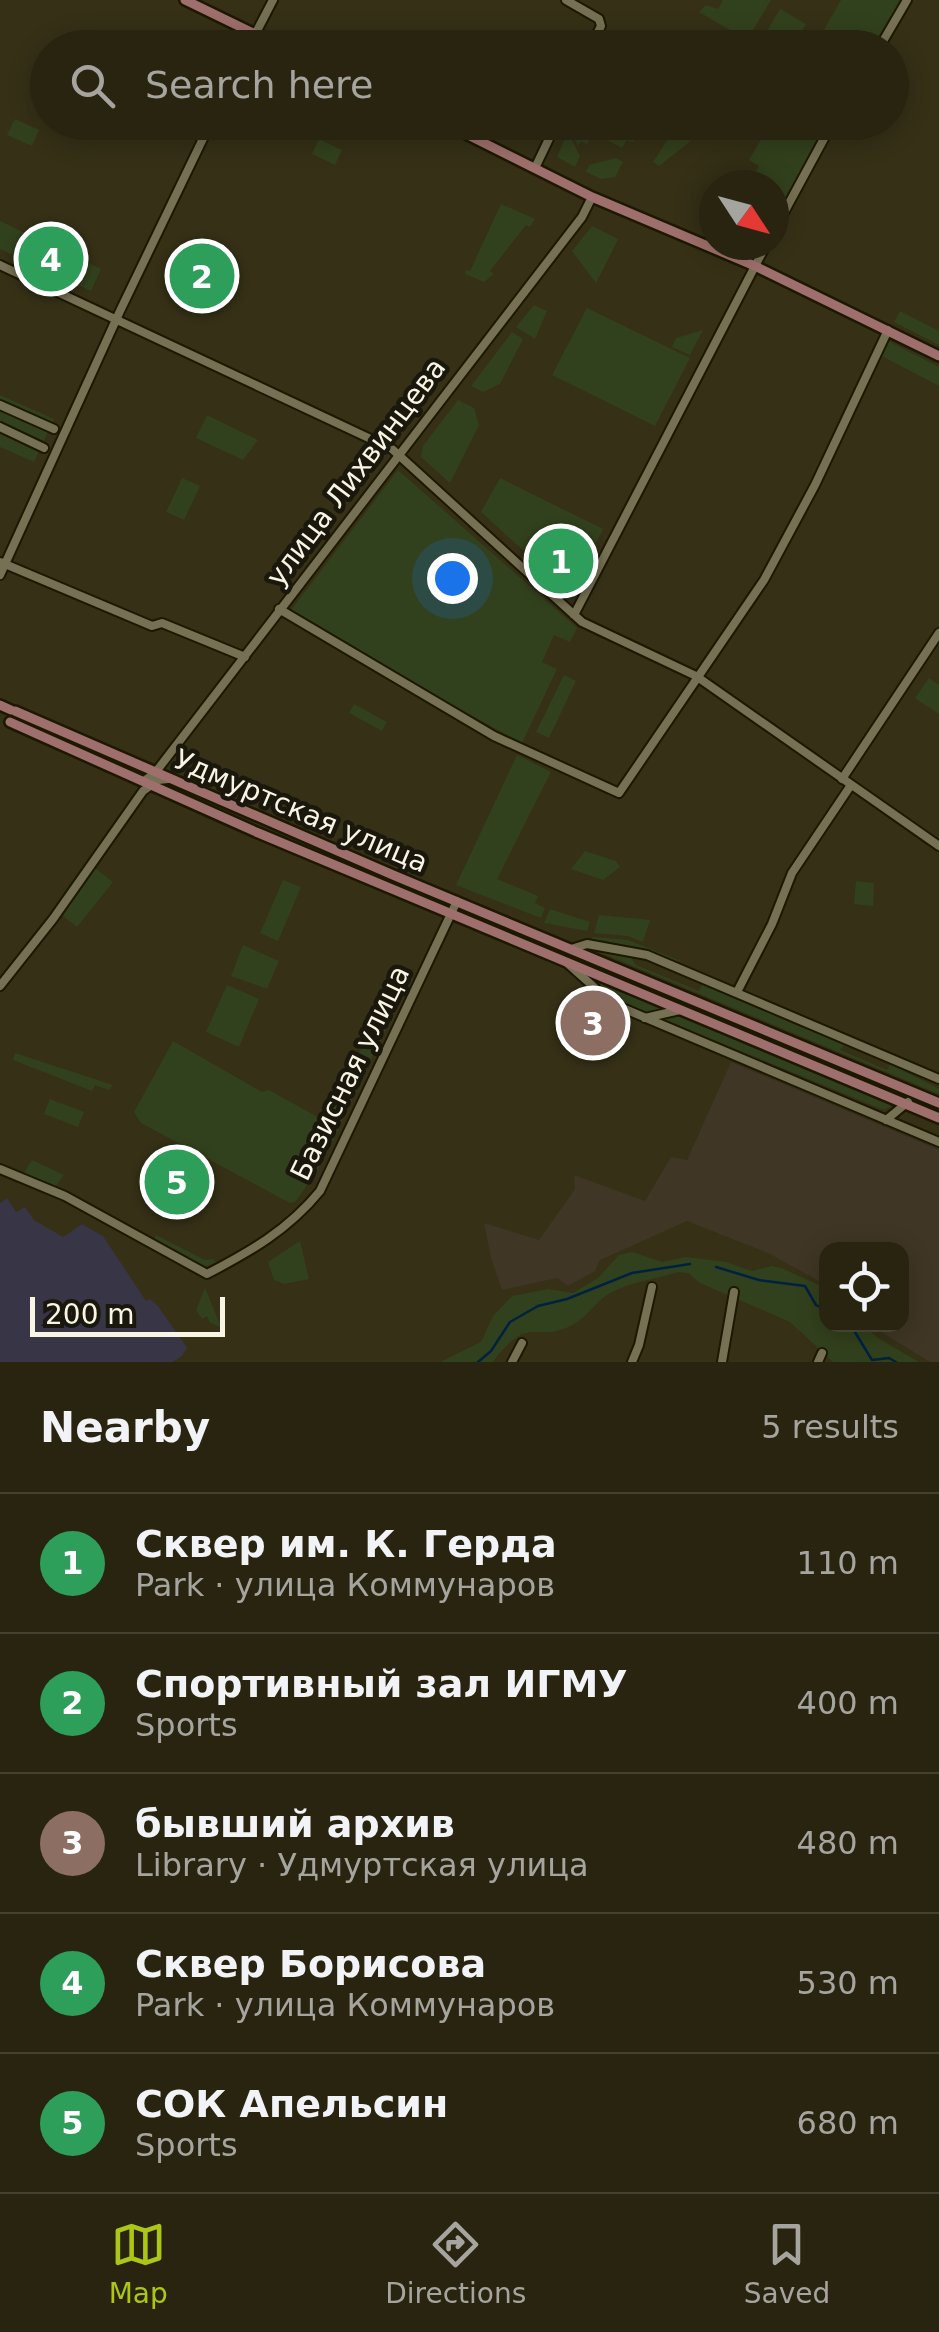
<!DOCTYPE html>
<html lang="en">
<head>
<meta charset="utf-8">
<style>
	:root { --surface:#282410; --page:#34301e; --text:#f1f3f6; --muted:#a5a49f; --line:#444130; --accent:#abc614 }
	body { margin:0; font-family:"DejaVu Sans",sans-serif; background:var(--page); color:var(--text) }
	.controls { position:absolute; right:30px; bottom:30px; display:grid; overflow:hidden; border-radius:20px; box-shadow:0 5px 25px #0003 }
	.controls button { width:90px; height:90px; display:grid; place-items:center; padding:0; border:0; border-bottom:2px solid var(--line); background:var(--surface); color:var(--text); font:50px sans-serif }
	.compass { position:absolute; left:699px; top:170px; width:90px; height:90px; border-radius:50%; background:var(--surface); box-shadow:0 5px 25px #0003; rotate:126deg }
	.scale { position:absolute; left:30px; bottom:25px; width:195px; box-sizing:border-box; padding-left:10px; border:5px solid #f8f5e5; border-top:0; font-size:28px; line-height:35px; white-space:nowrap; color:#f8f5e5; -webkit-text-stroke:8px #1a180d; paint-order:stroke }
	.you { position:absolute; left:452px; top:578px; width:35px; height:35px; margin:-25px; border:8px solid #fff; border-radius:50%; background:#1a73e8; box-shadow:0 0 0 15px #1a73e833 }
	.badge { display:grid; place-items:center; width:65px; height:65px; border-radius:50%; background:var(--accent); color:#fff; font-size:32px; font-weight:700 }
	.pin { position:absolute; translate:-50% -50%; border:5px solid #fff; box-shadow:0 2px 10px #0006 }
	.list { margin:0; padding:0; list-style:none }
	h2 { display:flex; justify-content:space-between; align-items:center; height:130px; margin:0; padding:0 40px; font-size:42px }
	h2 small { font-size:32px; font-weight:400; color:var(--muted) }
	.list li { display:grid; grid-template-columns:65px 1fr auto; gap:30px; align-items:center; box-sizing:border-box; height:140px; padding:0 40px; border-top:2px solid var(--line) }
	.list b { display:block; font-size:38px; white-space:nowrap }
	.list p { margin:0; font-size:32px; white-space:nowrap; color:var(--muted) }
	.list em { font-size:32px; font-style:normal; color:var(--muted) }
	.icon { flex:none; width:55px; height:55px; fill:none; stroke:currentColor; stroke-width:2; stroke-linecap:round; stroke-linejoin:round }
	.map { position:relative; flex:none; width:939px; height:1362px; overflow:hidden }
	.search { position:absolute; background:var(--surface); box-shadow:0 5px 25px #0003; left:30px; right:30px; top:30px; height:110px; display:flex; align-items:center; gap:25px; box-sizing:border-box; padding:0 35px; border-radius:55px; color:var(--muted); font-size:38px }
	.sheet { height:830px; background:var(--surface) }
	nav { display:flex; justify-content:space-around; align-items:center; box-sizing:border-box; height:140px; border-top:2px solid var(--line); background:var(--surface); font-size:28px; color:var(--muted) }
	nav a { display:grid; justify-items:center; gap:5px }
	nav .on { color:var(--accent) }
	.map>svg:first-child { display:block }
</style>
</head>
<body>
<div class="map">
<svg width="939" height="1362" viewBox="0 0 939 1362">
	<rect width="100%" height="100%" fill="#353016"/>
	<path fill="#3f3625" d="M731,1062l208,88v212h-9l-60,-37 32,-1v-74h-76v35l-56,-31 -83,-33 -87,39 -5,11 -27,15 -11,-8 -55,12 -11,-32 -7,-35 55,17 36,-51 -1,-14 71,26 26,-44 16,3z"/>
	<path fill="#373546" d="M7,1198l9,14 9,-5 9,13 29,17 19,-13 21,12 43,65 4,-2 8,7 29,42 -5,8 -9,6h-173v-159z"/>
	<path fill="#32411d" d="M723,0h48l-24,40 -48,-28 7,-7 12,4z
		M841,0h61l-29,47h-59z
		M780,9l26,15 -14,23h-35z
		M15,119l24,11 -7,16 -25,-11z
		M770,123h59l-55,98v-36h-26l11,-19 -10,-6z
		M568,128l71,6 -6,8 -6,-2 -5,8 -19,-10 -13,1 -3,5 -6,-3 -3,5z
		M673,131l18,10 -32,25 -6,-4z
		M568,132l12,24 -5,11 -18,-10z
		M319,139l23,11 -7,15 -23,-11z
		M616,158l7,4 -8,15 -14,2 -15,-7 3,-7z
		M501,204l34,15 -5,8 -4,-2 -36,46 4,3 -10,8 -19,-8 1,-4 4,1z
		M0,221l101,48 -10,22 -91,-42z
		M592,226l26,13 -22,44 -24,-32z
		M534,305l13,6 -12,28 -19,-12z
		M587,308l103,50 -35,68 -103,-51z
		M900,311l39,20v14l-45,-23z
		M703,330l-13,25 -18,-8 4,-9z
		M512,332l11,7 -23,45 -17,8 -12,-6z
		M888,341l51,26v19l-59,-31z
		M0,395l54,24 -20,43 -34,-15z
		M458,400l16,8 5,17 -29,58 -29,-26 2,-11z
		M207,415l51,25 -15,20 -47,-22z
		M398,470l179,158 -7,14 -16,-7 -12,27 15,7 -35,74 -85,-46 -146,-87z
		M182,478l18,8 -16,34 -18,-8z
		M500,478l103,51 -33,64 -89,-81z
		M564,675l12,6 -27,57 -13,-6z
		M929,678l10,7v29l-24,-16z
		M354,704l33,18 -5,9 -33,-18z
		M517,755l34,17 -54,107 41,17 -3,7 10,5 -4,10 -85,-33z
		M585,851l31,10 4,6 -17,13 -32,-11z
		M95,868l18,14 -36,45 -18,-14z
		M283,880l18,7 -23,54 -18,-8z
		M856,881l18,2 -1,23 -19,-2z
		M550,909l40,13 -3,9 -43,-8z
		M599,915l51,5 -7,22 -15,-6 -34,-3z
		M592,937l36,3 55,22 -91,-21z
		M243,945l36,16 -12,28 -36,-13z
		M590,948l39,6 7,11 63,26 4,-9 84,34 -1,5 26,10 3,-3 32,13 -7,9 47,20 3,-6 49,25v5z
		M582,974l86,34 -24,5 -31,-14z
		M227,985l32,14 -20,48 -33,-15z
		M379,1004l16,7 -29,58 -11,-5z
		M673,1015l36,10 187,78 -12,7 -226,-93z
		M173,1041l89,51 7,-2 70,39 -23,44 -21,29 -5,1 -149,-80 -7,-11z
		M15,1053l98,32 -4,5 -14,-5 -3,6 -79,-31z
		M352,1069l13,5 -24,49 -13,-13z
		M50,1099l34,13 -6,15 -34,-13z
		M32,1160l32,15 -9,12 -31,-14z
		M156,1235l49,25 8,-1 3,3 -11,5 -51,-27z
		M300,1241l9,38 -25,5 -10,-4 -6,-18z
		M632,1252l30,10 24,-5 40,5 26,9 20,-5 9,2 45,20v36l37,1 15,13 41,24h-86l-43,-40 -90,-39 -12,-10 -10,-1c-22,7 -47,10 -68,21 -14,8 -22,23 -36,31 -39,22 -43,-13 -81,38h-53l41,-20 12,-26 19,-20 36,-7 25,4 25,-15 21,-23z
		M205,1288l16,39 -11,-4 -3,-7 -5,3 -6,-9z"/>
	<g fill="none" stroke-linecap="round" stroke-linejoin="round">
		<path stroke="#002241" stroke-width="2.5" d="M716,1267l43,13 46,6 11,19 10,5
			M850,1324l22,36 17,-2 7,4
			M478,1362l13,-11 19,-29 28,-16 29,-7 65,-26 58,-9"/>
		<g stroke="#1d1801" stroke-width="12">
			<path id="minor" d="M566,0l33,19 2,7 -11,22
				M248,48l25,-48
				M879,48l28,-48
				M535,168l22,-46
				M774,231l59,-109
				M0,265l392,184 190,173 114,54 243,170
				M0,405l54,24
				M0,427l44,21
				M0,562l152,64 10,-3 83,34
				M0,575l120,-264 91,-189
				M279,609l215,127 125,57 145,-213 51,-95 73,-155
				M574,615l192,-370
				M842,779l97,-146
				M144,781l11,-8 427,-556 10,-20
				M571,949l16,-5 60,11 292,124
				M567,963l46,41 326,138
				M0,986l53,-67 90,-128 15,-11 10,-1
				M737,992l35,-68 20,-51 59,-88
				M645,1018l35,-8
				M886,1120l22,-18
				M0,1169l65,27 142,78c44,-23 81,-44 113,-83l137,-290
				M512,1362l10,-19
				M632,1362l7,-17 13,-58
				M722,1362l12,-70
				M818,1362l4,-9"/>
		</g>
		<g stroke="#1d1801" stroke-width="14">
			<path id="major" d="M185,0l99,48
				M442,122l150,75 163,69 184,90
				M0,705l11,5
				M15,711l378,164 546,228
				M10,722l246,110 683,286"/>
		</g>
		<use href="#minor" stroke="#767054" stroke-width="8"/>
		<use href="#major" stroke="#9e6f6c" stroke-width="9"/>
	</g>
	<g text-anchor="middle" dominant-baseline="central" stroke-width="9" stroke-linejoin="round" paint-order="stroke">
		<g font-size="28" fill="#f8f5e5" stroke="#1a180d">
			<text transform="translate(356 472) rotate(-53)">улица Лихвинцева</text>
			<text transform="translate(301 811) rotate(23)">Удмуртская улица</text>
			<text transform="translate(350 1073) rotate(-64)">Базисная улица</text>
		</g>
	</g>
</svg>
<div class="controls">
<button><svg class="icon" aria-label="locate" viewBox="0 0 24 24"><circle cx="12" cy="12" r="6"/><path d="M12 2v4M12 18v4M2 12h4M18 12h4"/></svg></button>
</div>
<svg class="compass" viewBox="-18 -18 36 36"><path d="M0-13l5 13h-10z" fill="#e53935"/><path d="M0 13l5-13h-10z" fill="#a5a49f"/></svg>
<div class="scale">200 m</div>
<div class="you"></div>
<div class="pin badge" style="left:561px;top:561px;background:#2e9e5b">1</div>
<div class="pin badge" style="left:202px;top:276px;background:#2e9e5b">2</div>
<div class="pin badge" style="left:593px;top:1023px;background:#8d6e63">3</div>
<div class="pin badge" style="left:51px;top:259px;background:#2e9e5b">4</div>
<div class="pin badge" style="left:177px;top:1182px;background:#2e9e5b">5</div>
<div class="search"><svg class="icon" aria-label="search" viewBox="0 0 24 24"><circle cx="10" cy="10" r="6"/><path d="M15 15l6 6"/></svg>Search here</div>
</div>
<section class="sheet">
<h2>Nearby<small>5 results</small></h2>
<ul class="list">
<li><span class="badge" style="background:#2e9e5b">1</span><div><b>Сквер им. К. Герда</b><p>Park · улица Коммунаров</p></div><em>110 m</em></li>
<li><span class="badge" style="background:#2e9e5b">2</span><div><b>Спортивный зал ИГМУ</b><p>Sports</p></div><em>400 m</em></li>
<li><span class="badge" style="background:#8d6e63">3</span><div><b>бывший архив</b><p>Library · Удмуртская улица</p></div><em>480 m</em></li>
<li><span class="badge" style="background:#2e9e5b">4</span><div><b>Сквер Борисова</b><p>Park · улица Коммунаров</p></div><em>530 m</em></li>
<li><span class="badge" style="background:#2e9e5b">5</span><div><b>СОК Апельсин</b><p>Sports</p></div><em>680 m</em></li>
</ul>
</section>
<nav>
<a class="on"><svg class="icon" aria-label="map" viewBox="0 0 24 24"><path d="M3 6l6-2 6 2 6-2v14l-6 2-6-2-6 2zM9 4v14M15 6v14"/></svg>Map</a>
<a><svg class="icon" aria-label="directions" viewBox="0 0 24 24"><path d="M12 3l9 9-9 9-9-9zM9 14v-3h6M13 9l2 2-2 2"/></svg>Directions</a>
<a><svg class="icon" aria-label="saved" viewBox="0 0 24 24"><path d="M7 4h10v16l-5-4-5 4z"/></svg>Saved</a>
</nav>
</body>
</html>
